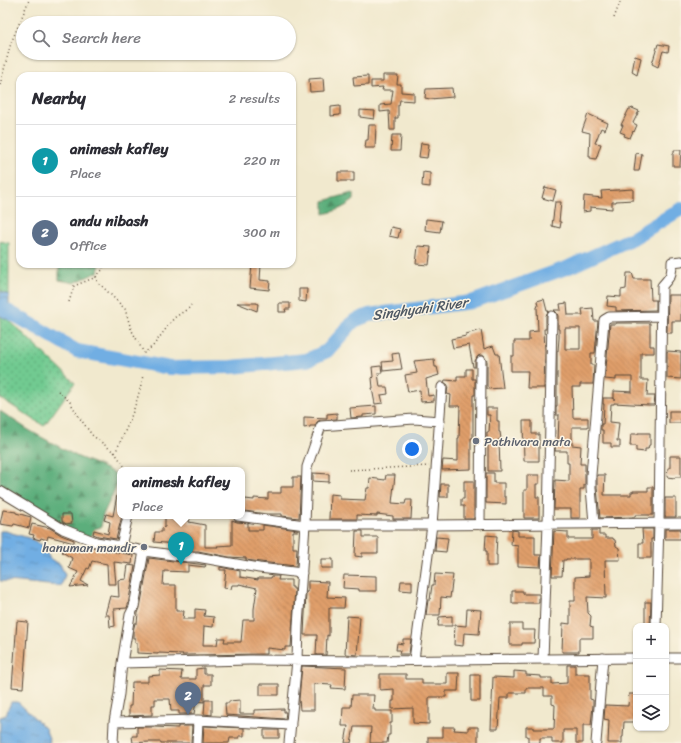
<!DOCTYPE html>
<html lang="en">
<head>
<meta charset="utf-8">
<style>
	:root { --surface:#fff; --page:#f7f7f7; --text:#2b2b33; --muted:#7c7c81; --line:#e1e1e2; --accent:#7c3aed }
	body { margin:0; font-family:Sriracha,sans-serif; background:var(--page); color:var(--text) }
	.controls { position:absolute; right:12px; bottom:12px; display:grid; overflow:hidden; border-radius:8px; box-shadow:0 1px 3px #0004 }
	.controls button { width:36px; height:36px; display:grid; place-items:center; padding:0; border:0; border-bottom:1px solid var(--line); background:var(--surface); color:var(--text); font:20px sans-serif }
	.you { position:absolute; left:412px; top:449px; width:14px; height:14px; margin:-10px; border:3px solid #fff; border-radius:50%; background:#1a73e8; box-shadow:0 0 0 6px #1a73e833 }
	.badge { display:grid; place-items:center; width:26px; height:26px; border-radius:50%; background:var(--accent); color:#fff; font-size:13px; font-weight:700 }
	.pin { position:absolute; translate:-50% -33px; filter:drop-shadow(0 1px 2px #0008) }
	.pin::after { content:''; position:absolute; top:21px; width:14px; height:12px; background:inherit; clip-path:polygon(0 0,100% 0,50% 100%) }
	.popup { position:absolute; left:117px; top:467px; width:128px; height:52px; box-sizing:border-box; display:grid; place-content:center; border-radius:8px; background:var(--surface); filter:drop-shadow(0 1px 3px #0005); font-size:13px; white-space:nowrap; color:var(--muted) }
	.popup b { font-size:15px; color:var(--text) }
	.popup::after { content:''; position:absolute; left:50%; top:100%; margin-left:-8px; border:8px solid transparent; border-top-color:var(--surface) }
	.list { margin:0; padding:0; list-style:none }
	h2 { display:flex; justify-content:space-between; align-items:center; height:52px; margin:0; padding:0 16px; font-size:17px }
	h2 small { font-size:13px; font-weight:400; color:var(--muted) }
	.list li { display:grid; grid-template-columns:26px 1fr auto; gap:12px; align-items:center; box-sizing:border-box; height:72px; padding:0 16px; border-top:1px solid var(--line) }
	.list b { display:block; font-size:15px; white-space:nowrap }
	.list p { margin:0; font-size:13px; white-space:nowrap; color:var(--muted) }
	.list em { font-size:13px; font-style:normal; color:var(--muted) }
	.icon { flex:none; width:22px; height:22px; fill:none; stroke:currentColor; stroke-width:2; stroke-linecap:round; stroke-linejoin:round }
	.map { position:relative; flex:none; width:681px; height:743px; overflow:hidden }
	.search { position:absolute; background:var(--surface); box-shadow:0 1px 3px #0004; left:16px; top:16px; width:280px; height:44px; display:flex; align-items:center; gap:10px; box-sizing:border-box; padding:0 14px; border-radius:22px; color:var(--muted); font-size:15px }
	.panel { position:absolute; background:var(--surface); box-shadow:0 1px 3px #0004; left:16px; top:72px; width:280px; height:196px; border-radius:12px }
	.map>svg:first-child { display:block }
</style>
</head>
<body>
<div class="map">
<svg width="681" height="743" viewBox="0 0 681 743">
	<defs>
		<pattern id="grass-dots" width="8" height="8" patternUnits="userSpaceOnUse"><rect width="8" height="8" fill="#71ca91"/><path d="M2 2h.1M6 6h.1" fill="none" stroke="#5ea476" stroke-width="1.8" stroke-linecap="round"/></pattern>
		<pattern id="forest-firs" width="22" height="20" patternUnits="userSpaceOnUse"><rect width="22" height="20" fill="#5cae7b"/><path d="M5 1l3.5 6h-7zM16 11l3.5 6h-7z" fill="#4d8e64"/></pattern>
		<pattern id="water-ripples" width="26" height="14" patternUnits="userSpaceOnUse"><rect width="26" height="14" fill="#71aee3"/><path d="M2 4q2-2 4 0t4 0M15 11q2-2 4 0t4 0" fill="none" stroke="#5e8eb7"/></pattern>
		<pattern id="building-back-hatch" width="6" height="6" patternUnits="userSpaceOnUse"><rect width="6" height="6" fill="#e09f6b"/><path d="M-1 5l2 2M0 0l6 6M5-1l2 2" fill="none" stroke="#b78257"/></pattern>
	</defs>
	<rect width="100%" height="100%" fill="#fcf5e5"/>
	<filter id="ink" filterUnits="userSpaceOnUse"><feTurbulence type="fractalNoise" baseFrequency=".025" numOctaves="2"/><feDisplacementMap in="SourceGraphic" scale="8" xChannelSelector="R" yChannelSelector="G"/><feConvolveMatrix kernelMatrix="1 2 1 2 8 2 1 2 1" color-interpolation-filters="sRGB"/></filter>
	<filter id="wash" filterUnits="userSpaceOnUse"><feTurbulence type="fractalNoise" baseFrequency=".012" numOctaves="4" result="noise"/><feDisplacementMap in="SourceGraphic" scale="16" xChannelSelector="R" yChannelSelector="G"/><feGaussianBlur stdDeviation="0.9" result="paint"/><feColorMatrix in="noise" values="0 0 0 0 0 0 0 0 0 0 0 0 0 0 0 0 0 1.4 0 .05"/><feComposite in="paint" operator="in"/></filter>
	<g filter="url(#wash)">
		<rect width="100%" height="100%" fill="#f1e9ce"/>
		<path fill="url(#grass-dots)" stroke="#567a58" d="M0,241l9,2v52l-9,-4z
			M0,316l9,4 66,63 -31,43 -44,-28z"/>
		<path fill="url(#forest-firs)" stroke="#4c6c4c" d="M352,193l2,1v6c-10,8 -18,11 -30,14v-13z
			M59,264h41l-2,8 -24,11 -15,-3z
			M0,411l27,18 16,9 35,19 20,8 22,11v3l-17,36 -2,12 -7,2 -4,9 -25,-10 -65,-38z"/>
		<path fill="url(#water-ripples)" stroke="#566c80" d="M0,291l9,4v25l-9,-4z
			M0,531h5l24,7 15,8 6,13 10,5 5,11 -4,11c-20,-1 -41,-5 -61,-5z
			M11,702h7l27,26 5,13 -1,2h-49v-26l6,-2z"/>
		<g fill="none" stroke-linecap="round" stroke-linejoin="round">
			<path stroke="#71aee3" stroke-width="14" d="M0,307l38,21 39,23 93,17 61,-1 76,-7 20,-9 27,-30 15,-6 102,-13 98,-35 64,-29 48,-29"/>
		</g>
		<g id="blocks">
			<path fill="url(#building-back-hatch)" fill-rule="evenodd" d="M658,44l11,2 -1,6 -5,-1 -5,16 -6,-3z
				M635,56l6,2 -4,17 -5,-3z
				M383,75h15l-1,9h4v8l13,1v8l-14,-1 -1,5h-1v13h-3v12h-5l-1,-19 -9,1v-7l11,-1 2,-14h-11l1,-3 -12,1v-7h12z
				M368,76v9l-14,1 -1,-9z
				M323,78l1,13 -14,1 -1,-13z
				M452,88l1,9 -23,2 -5,-1 1,-9z
				M340,106v9l-9,1v-9z
				M632,108l7,3 -6,12 4,2 -3,7 -1,-1 -3,7 -6,-2 1,-2 -5,-2 3,-7h-2l8,-16h2z
				M360,110l15,1 -1,8 -14,-2z
				M588,114l20,9 -3,7 -4,-2 -6,15 6,1 -5,15 -6,-1v-2h-1l1,-23 -8,-2z
				M369,125h7l-1,23h-10l1,-8h2z
				M392,135h9l-1,16h-9z
				M421,143l8,1 -2,14 -8,-1z
				M674,150h7l-1,16h-7v-13h1z
				M636,153l6,1 -3,17h-5z
				M338,172h16v9h-16z
				M423,172l7,1v14l-8,-1z
				M545,187l11,3 -3,11 -11,-3z
				M633,189v11l-17,1v1h-4v7l-22,-2v4l-7,1 1,-16 18,2 -1,-7z
				M555,202h6l-2,20h2l-1,6 -8,-2z
				M426,219l16,2 -2,11 -15,-2z
				M391,227l9,2 -2,9 -9,-2z
				M418,246l13,1 -2,18 -13,-1z
				M252,264h9l-1,16 10,1 -1,9 -19,-2z
				M627,273h5l2,6h16l1,21h5v10l-40,1v-4l-9,-1 1,-10 13,1v-7l5,-1z
				M299,289h8l-1,13 -7,-1z
				M668,295h13v26h-9v12h-5z
				M544,299l3,12h2l-2,2 -1,3v13h-2l1,22 -1,37h-17l1,-17h-17v-15h3v-15h15v-9l9,-1 -1,-24 1,-1 -1,-5z
				M237,303h20v1h1l-1,7z
				M279,303h11v6h-5l1,3h-7z
				M567,303l1,12h15l-1,-6 11,-1 1,13h4l-3,32h-4v12h3l-1,19h-13v3h-8l1,31h15v9h-16v18l9,1 -1,18h5v21h-1v4h-4v29h-9v-9h-17l1,-29 14,1v-18h-2v-12h-12l1,-10h2l1,-26h-3v-9h1v-55h1l1,-13v-9h-1v-13l-1,-3 -3,-3h7l-1,-6zM565,328h15v21h-15z
				M616,323h34v23h4v7h-13v27h7l-1,16h8l-1,9h-5l-35,-2v1h-3l-1,18 9,1 -2,18h3v6h-9v-4h-8v-13h-2v-6h2l1,-20h-1v-6h11v2v-9l18,1v-15h-16v3l-11,-1 5,-55h6z
				M481,330l3,19 9,-3 3,8h3l4,34 -16,1v-28l-3,-5 -3,-1 -3,1 -3,5v6h-2l-4,-22 -16,3 -2,-9 15,-3v-2z
				M667,351l14,1v27l-14,-1z
				M399,353l3,16 -19,2 -1,-9 11,-1 -1,-7z
				M434,359l1,8h2l2,8 -13,4 2,17 6,-1v6l-13,1 -1,-12 -12,2 -3,-17 12,-2 -3,-12z
				M381,366l1,7h-4l2,14h7l1,7 -7,1 2,8 -8,1 -3,-16h1l-1,-10 1,-1 -1,-10z
				M466,369h6v10h3v16h-2v43h-2v31l-29,1 1,-10 15,1v-23h1l1,-32h-10l1,-11 -4,-1 1,-9 -4,-3 1,-2 12,1v-5h9z
				M376,406v8l-13,1v2l-12,1 -1,-10z
				M487,408h10v13h2v11h1l1,7h-2l1,32h-12v-32h-1v-7h2l1,-17h-3z
				M669,411h12v12h-12z
				M337,413v6l-17,1 -3,2 -2,4h-5v1l-6,1v-11l23,1v-4z
				M523,421h9v13h7v27h-15z
				M638,433h12v12h-1l-1,4h-3v3l-9,-1v-5h-6l1,-12h7z
				M670,456h11v21h-6v1l-8,-1 1,-9h2z
				M313,473l16,1v8l-16,-1z
				M486,473h8v10h10v14h2v7l-20,-1z
				M386,475h9l-3,28 13,1 1,-4h6l-1,19h-18v-3l-16,-2v2l-20,-1v4h-28l1,-25 10,1v4l25,1 2,-12h2l1,-10 15,2z
				M527,475h12v9h-3v13h3v21h-15v-28h3z
				M597,475h8l-1,20h27v-3h2v-1h15v-4h5v28h-18v2l-35,1 -3,-30z
				M293,477h8l-2,41 -17,-2v-2h-15l-23,-3 1,-12 9,1v-2l14,1v-6h13v-6h12z
				M464,481h10v38h-10v-13h-3v-7h3z
				M441,484h7v13h-8z
				M117,495h3v21h2l-6,23 -18,-3 -5,-2 1,-4 14,4 2,-12 -6,-2 2,-6 7,2z
				M665,498h11v19h-11z
				M3,510l13,2v1l15,4 -2,11 -15,-4 -1,2 -13,-2z
				M62,514h9l1,9 -6,1 -4,-3z
				M165,516h25l-1,6 16,3v22h13l-1,-1 15,-1v-25l5,2 11,1v7h15v-5l35,5v1h-5v17h4l-1,18 -36,-4 -14,-2v-2l-17,-1 -31,-6h-10l-13,-2v-5l-21,-2 1,-10h7v-4l3,-1z
				M32,524l18,4 11,7 13,5v3l-26,-7 -1,4 -6,-2 -1,2 -7,-2 1,-3 -5,-1z
				M642,529h11v10h-2v19h-12v-15h4z
				M665,529h16v10h-16z
				M512,530l6,1v5h17v19h6l-1,12 -22,-1v-20l-7,-1z
				M592,530h7v5h6v3h8v1l2,1 1,6 3,2 1,12h-15l1,38 -19,-1 1,16 3,3 -1,10 3,1v11h-14v14h-17l1,-29 7,1v-23h5v-24l14,-1v-17h-23v1h-3l-1,16h-10l2,-45 14,1v7h24z
				M356,531h7v6h15v16h-16v4l-7,-1z
				M486,535l11,1 -1,19h1v11h-10v-15h-2z
				M436,537l12,1 -2,14 -11,-1z
				M66,545l17,5 1,-4 5,1 1,-1 5,2 38,7 -1,9 -18,-2 2,22h-8l-1,-20 -15,-3 -3,8 -2,-1 -6,13 7,4 -18,2 8,-15 -9,-4 3,-10 -10,-6z
				M149,558l57,7 -1,2 -17,-2v7l-24,-1 -1,14h13v26h8l-1,8h12v-10l10,1 -1,6 10,1 -1,10 -9,-1 -1,19h14l1,-7h7l-1,4h17l2,-22h11v-11l3,-21 -18,-4v1h-7l-1,4 -7,-1 2,-18h-6v-3l20,4v6l18,3v-2h13l1,-2h7l-1,4h13v7h2v2h2l-4,58h-6v3l-18,-2v6l-79,1h-6l1,-1 -25,-1v1l-21,-1v-10h-2v-5h-2v-7l2,-8h2l1,-10 2,-5z
				M321,559h12v9h-12z
				M128,565l7,1 -7,39 -1,3 -13,1 1,17 -5,1 -1,-12h-4l5,-19 9,1 -1,-17 8,-1z
				M435,574l18,1 -3,23 -9,-1 -1,18h-14l2,-15h2l2,-15h2z
				M344,575l32,1v15h-17v-2l-16,-1z
				M308,581l20,1 -1,15 18,1 -1,10h-15v28l-2,-1 -1,20h-10l1,-20h-13l2,-43h2z
				M401,581h11v10l-12,-1z
				M512,591h11v3h16v9h-27z
				M645,602h6l-1,24h-5z
				M467,609l14,1 -2,24 -15,-1 -1,13 -9,-1 1,-20 11,1z
				M347,616l13,1 -3,38 -12,-1z
				M452,616v10h-14l1,-9z
				M17,621l11,1 -5,66 -11,-1z
				M510,624h12v6h13l-1,13h-12v2h-12z
				M403,639h8l-2,15h-10l1,-4h-4l1,-7 6,1z
				M567,665h8v9h15v25l3,1v5l-2,20h-8v18h-7v-13h-13v13h-11v-5h-12v5h-12v-7h-2v-9h7v2h21l1,-24 -3,-1v-8h-8v-8h-18v5h-17v5h-9l-2,31h-7l2,-52 21,1v-7l12,1v3l15,1v2h11v6l15,-1z
				M302,666l44,2 -1,21 -14,-1 1,-3 -18,-1v26h-14l-1,-11z
				M204,668v6h7v11h-7v17l-8,-1 -2,13h-15v-3h-8l-1,-12h-15v6h-3v10l-23,1v-10h2l1,-24h16v-6l12,-1v-5l22,1 -1,8h15v-10z
				M447,673h12l-1,18h-12v6h-17v27l-16,-1v-15l-21,1v-8h2v-12l-14,1v-16h26v5h16v5h25z
				M471,675h9v26h-9z
				M260,684h19v11h-19z
				M629,694h7v28h-12l-1,15h-1v6h-14l1,-23 -5,-1 1,-14 23,1z
				M352,695h22l-1,14h2v2h17v12h-2v12h-2l-1,8h-17l1,-16h-17l-3,16h-6l3,-17h-6l1,-19h8z
				M205,700h7v15l-8,-1z
				M240,700v14h14v-4l30,-1v3h2l-1,7 -59,-4 -1,-12h4v-2z
				M178,726h14l-1,17h-30v-1h-12l-16,1 -1,-7h5v-9h18l23,1z
				M204,726l40,2v8h-5v2h-9l-1,5h-26z
				M443,727h12l-1,3 14,1v-4h10v16h-50v-6h15z
				M264,730h15v8h-15z"/>
		</g>
	</g>
	<g filter="url(#ink)">
		<use href="#blocks" fill-opacity="0" stroke="#564738" stroke-width="1"/>
		<g fill="none" stroke-linecap="round" stroke-linejoin="round">
			<g stroke="#564738" stroke-width="11">
				<path id="minor" d="M0,491l63,38 33,13 25,4
					M238,516l67,9h127l249,-2
					M594,523l-3,-35v-13l13,-155 5,-3 53,-1
					M480,525l1,-164
					M144,551l44,6h9l62,11 43,5
					M656,626l3,-103 3,-237c9,-10 10,-11 10,-24l9,-1
					M666,658h15
					M543,659l5,-135 4,-208
					M414,660l18,-135 10,-138
					M122,663l127,-3 121,1 266,-3
					M114,722l84,-2 93,5
					M113,743l1,-21 5,-28 3,-31 8,-48 4,-8 10,-56 -20,-4 -3,-1 7,-30
					M197,743l1,-23
					M289,743l8,-83 1,-34 7,-101 2,-58 14,-41 93,-7 26,2
					M596,743l7,-85"/>
			</g>
			<path stroke="#564738" stroke-width="1.5" stroke-dasharray="1 3" stroke-linecap="butt" d="M614,18l7,-18
				M0,85l11,-42 18,-43
				M96,277l7,-8v-5
				M69,302l5,-16 22,-9 2,6 6,5 21,21 6,20 13,24 9,-7 21,-28 15,-10 2,-3
				M58,391l12,11 9,15 13,18 23,18 12,17
				M115,453c12,-25 23,-50 28,-78
				M349,470l80,-4"/>
			<use href="#minor" stroke="#fff" stroke-width="9"/>
		</g>
	</g>
	<g fill="#6b7280" stroke="#fcf5e5" stroke-width="1.5">
		<circle cx="476" cy="441" r="4"/>
		<circle cx="144" cy="547" r="4"/>
	</g>
	<g text-anchor="middle" dominant-baseline="central" stroke-width="3" stroke-linejoin="round" paint-order="stroke">
		<g font-size="13" fill="#5b616d" stroke="#fcf5e5" text-anchor="start">
			<text x="484" y="441">Pathivara mata</text>
			<text x="136" y="547" text-anchor="end">hanuman mandir</text>
		</g>
		<g font-size="14" font-style="italic" fill="#4e5863" stroke="#fcf5e5">
			<text transform="translate(420 309) rotate(-8)">Singhyahi River</text>
		</g>
	</g>
</svg>
<div class="controls">
<button>+</button>
<button>−</button>
<button><svg class="icon" aria-label="layers" viewBox="0 0 24 24"><path d="M12 4l9 5-9 5-9-5zM3 14l9 5 9-5"/></svg></button>
</div>
<div class="you"></div>
<div class="pin badge" style="left:181px;top:565px;background:#0f9aa8">1</div>
<div class="popup"><b>animesh kafley</b>Place</div>
<div class="pin badge" style="left:188px;top:715px;background:#5c6f8a">2</div>
<div class="search"><svg class="icon" aria-label="search" viewBox="0 0 24 24"><circle cx="10" cy="10" r="6"/><path d="M15 15l6 6"/></svg>Search here</div>
<section class="panel">
<h2>Nearby<small>2 results</small></h2>
<ul class="list">
<li><span class="badge" style="background:#0f9aa8">1</span><div><b>animesh kafley</b><p>Place</p></div><em>220 m</em></li>
<li><span class="badge" style="background:#5c6f8a">2</span><div><b>andu nibash</b><p>Office</p></div><em>300 m</em></li>
</ul>
</section>
</div>
</body>
</html>
